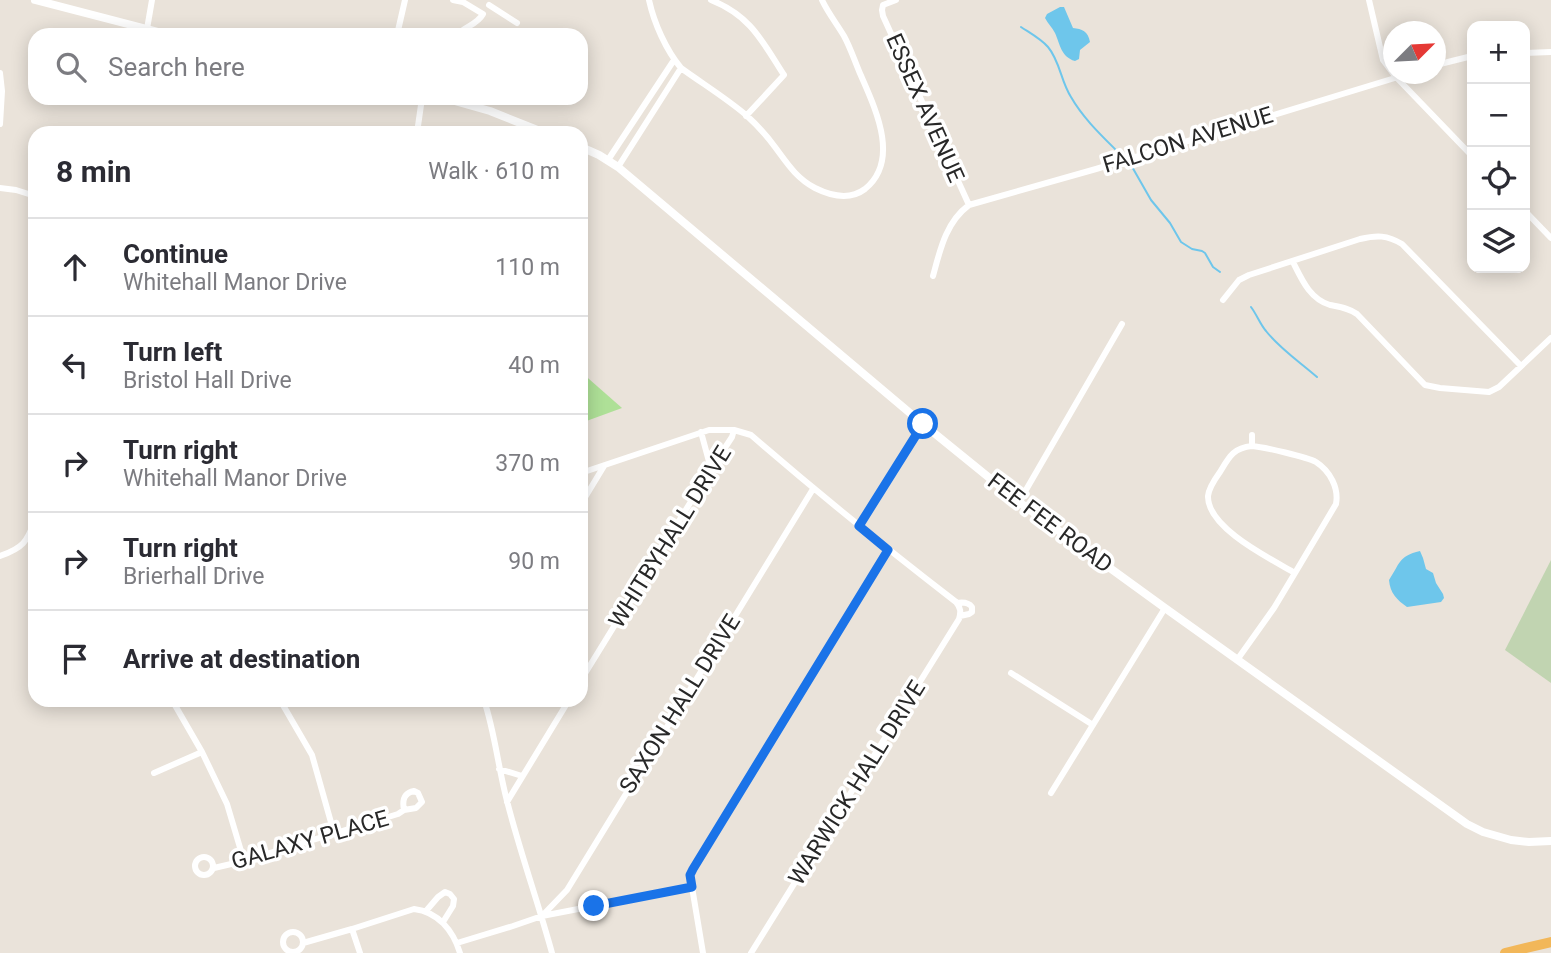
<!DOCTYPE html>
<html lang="en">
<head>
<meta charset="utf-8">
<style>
	:root { --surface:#fff; --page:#f7f7f7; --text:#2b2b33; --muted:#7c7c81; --line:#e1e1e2 }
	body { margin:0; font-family:Roboto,sans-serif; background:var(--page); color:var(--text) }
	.controls { position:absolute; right:21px; top:21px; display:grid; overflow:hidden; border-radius:14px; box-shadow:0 4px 18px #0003 }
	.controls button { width:63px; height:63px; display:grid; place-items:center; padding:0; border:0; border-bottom:2px solid var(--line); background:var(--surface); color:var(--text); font:35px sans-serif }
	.compass { position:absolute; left:1383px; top:21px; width:63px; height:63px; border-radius:50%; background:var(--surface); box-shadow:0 4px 18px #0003; rotate:66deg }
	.stop { position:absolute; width:21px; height:21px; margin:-16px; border:5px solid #1a73e8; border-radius:50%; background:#fff }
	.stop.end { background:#1a73e8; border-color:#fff; box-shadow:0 2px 7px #0008 }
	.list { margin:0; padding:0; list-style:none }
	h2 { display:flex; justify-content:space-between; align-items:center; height:91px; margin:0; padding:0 28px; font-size:30px }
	h2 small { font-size:23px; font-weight:400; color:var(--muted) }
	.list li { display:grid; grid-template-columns:46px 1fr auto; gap:21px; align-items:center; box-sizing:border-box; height:98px; padding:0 28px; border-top:2px solid var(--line) }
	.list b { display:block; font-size:26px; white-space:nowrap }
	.list p { margin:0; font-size:23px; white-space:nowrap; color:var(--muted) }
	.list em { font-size:23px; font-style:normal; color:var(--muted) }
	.icon { flex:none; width:38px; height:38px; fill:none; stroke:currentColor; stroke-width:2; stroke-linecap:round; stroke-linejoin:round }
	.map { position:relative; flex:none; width:1551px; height:953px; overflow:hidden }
	.search { position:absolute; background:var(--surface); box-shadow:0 4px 18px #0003; left:28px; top:28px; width:560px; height:77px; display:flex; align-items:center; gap:18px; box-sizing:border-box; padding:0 24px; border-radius:21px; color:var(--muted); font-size:26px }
	.panel { position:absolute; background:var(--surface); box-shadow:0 4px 18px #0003; left:28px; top:126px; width:560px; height:581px; border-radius:21px }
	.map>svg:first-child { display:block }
</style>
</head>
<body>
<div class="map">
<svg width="1551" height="953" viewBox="0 0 1551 953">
	<rect width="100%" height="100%" fill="#eae3da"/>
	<path fill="#aee097" d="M581,372l41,36 -41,15z"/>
	<path fill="#c1d4b1" d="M1551,560v123l-46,-33z"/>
	<path fill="#6ec6eb" d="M1060,7h4l9,21c9,1 15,3 17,14l-10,8 -1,9 -4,2c-14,-4 -15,-17 -20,-28 -3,-6 -7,-9 -10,-15l2,-4z
		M1420,551l3,7 3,11 7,4 3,10 7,11 1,4 -3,4 -34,5c-10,-7 -17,-14 -18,-27 11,-16 9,-24 31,-29z"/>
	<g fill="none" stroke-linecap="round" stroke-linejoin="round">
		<path stroke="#6ec6eb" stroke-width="2" d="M1021,27c9,6 20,12 27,20 12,14 13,35 23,50 12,21 30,38 47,55
			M1131,165l20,35 19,23 11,19 11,7 10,2 3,2 8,14 7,5
			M1251,307c6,8 9,17 15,24 14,18 34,31 51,46"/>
		<path stroke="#fff" stroke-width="6" d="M453,0l10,2 20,12c-6,11 -18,12 -26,21
			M649,0c5,23 17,50 32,68 22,16 45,30 65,47 10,9 21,21 29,32 12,16 21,31 40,41 16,8 34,13 50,1 37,-30 8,-85 -6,-118 -5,-12 -9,-24 -15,-35 -7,-12 -16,-23 -22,-36
			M711,0c40,16 51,41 73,75l-38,41
			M896,0l-13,5 -1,5 1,6 86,189
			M1369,0l14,60 12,16 77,80
			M489,5l28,18
			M147,29l5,-29
			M413,31l17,4
			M397,35l8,-35
			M1525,53l26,-1
			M1436,65l36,-9
			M0,73l2,18 -2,33
			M417,133l5,-35
			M608,160l66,-100
			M618,167l63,-99
			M0,188l16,2 19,6
			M1525,211l26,27
			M1293,262c9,18 17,37 37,43 10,2 19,3 27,9l68,71 15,3 49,4 10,-5 52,-49
			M933,276c7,-26 13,-54 36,-71l127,-36 312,-95
			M1223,300l16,-20 10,-5 111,-36c17,-4 27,-4 42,5l119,122
			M701,432l10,37
			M1252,435v11
			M1252,446c12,1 55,11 64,16 14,9 23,26 20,42l-41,69c-24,-14 -88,-45 -87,-77 1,-9 7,-17 12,-24 9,-15 13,-24 32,-26z
			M581,473l128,-43h25l17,5c67,58 135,113 205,167 5,6 5,10 3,17l-208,334
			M1019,502l103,-178
			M581,504l23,-38
			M859,526l64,-102
			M0,556c23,-8 27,-14 35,-36
			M957,603c6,-1 11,-1 15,4v5l-3,2 -9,2
			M1237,660l37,-52 21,-35
			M1011,673l82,52
			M581,680l130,-211 21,-32 2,-7
			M172,700l30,52 25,52 17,57
			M280,700l32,55 22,78
			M389,700l1,2 7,-2
			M484,700c11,33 14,67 23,101 13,51 31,101 45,152
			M499,769l23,7
			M154,773l48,-21
			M1051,793l114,-185
			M507,802l62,-102
			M195 866a9 9 0 1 1 18 0a9 9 0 1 1-18 0Z
			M214,868l30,-7 154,-47 6,-4 12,-2 6,-6 -4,-9 -4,-2c-10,2 -12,9 -10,19
			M426,911l12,-14 7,-5 5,2 4,5 -1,7 -10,16
			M542,916l25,-26 246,-401
			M352,929l8,24
			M283 942a10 10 0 1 1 20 0a10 10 0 1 1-20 0Z
			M303,943l49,-14 62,-20c24,3 39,21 46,44
			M457,943l56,-17 29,-10 150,-29
			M703,953l-13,-78 198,-325"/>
		<path stroke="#fff" stroke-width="8" d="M35,0l135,35
			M444,98l46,13 55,22
			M581,147l18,8 19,12 305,257 96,78 146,106 302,216 16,8 28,8 18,2 22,-1"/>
		<path stroke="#f2b759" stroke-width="10" d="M1505,953l46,-11"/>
	</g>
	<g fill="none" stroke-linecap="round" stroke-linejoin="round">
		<path stroke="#1a73e8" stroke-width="9" d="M594,906l98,-19 -2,-12 3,-6 195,-319 -29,-24 64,-102"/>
	</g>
	<g text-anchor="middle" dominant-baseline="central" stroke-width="7" stroke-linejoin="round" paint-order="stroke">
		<g font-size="23" fill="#282828" stroke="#fff">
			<text transform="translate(925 108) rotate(66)">ESSEX AVENUE</text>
			<text transform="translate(1188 140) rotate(-17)">FALCON AVENUE</text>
			<text transform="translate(1050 523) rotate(37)">FEE FEE ROAD</text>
			<text transform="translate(670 537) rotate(-58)">WHITBYHALL DRIVE</text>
			<text transform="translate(680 704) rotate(-58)">SAXON HALL DRIVE</text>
			<text transform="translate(857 783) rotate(-58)">WARWICK HALL DRIVE</text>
			<text transform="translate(310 840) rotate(-16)">GALAXY PLACE</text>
		</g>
	</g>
</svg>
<div class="controls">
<button>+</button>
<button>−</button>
<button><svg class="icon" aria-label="locate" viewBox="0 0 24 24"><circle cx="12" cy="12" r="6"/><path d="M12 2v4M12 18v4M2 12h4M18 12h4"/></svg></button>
<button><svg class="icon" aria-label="layers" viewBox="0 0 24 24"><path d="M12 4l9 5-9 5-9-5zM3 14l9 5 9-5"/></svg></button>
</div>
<svg class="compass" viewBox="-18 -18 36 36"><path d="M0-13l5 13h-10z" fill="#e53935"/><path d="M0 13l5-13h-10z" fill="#7c7c81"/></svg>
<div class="stop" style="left:923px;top:424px"></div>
<div class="stop end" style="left:594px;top:906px"></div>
<div class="search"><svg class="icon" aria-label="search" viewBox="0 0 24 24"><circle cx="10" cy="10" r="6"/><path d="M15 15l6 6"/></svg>Search here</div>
<section class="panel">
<h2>8 min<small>Walk · 610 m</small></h2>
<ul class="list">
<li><svg class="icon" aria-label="ahead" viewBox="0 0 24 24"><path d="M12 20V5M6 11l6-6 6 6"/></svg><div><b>Continue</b><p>Whitehall Manor Drive</p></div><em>110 m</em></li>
<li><svg class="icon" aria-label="left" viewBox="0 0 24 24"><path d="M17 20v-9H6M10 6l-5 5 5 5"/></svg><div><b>Turn left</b><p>Bristol Hall Drive</p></div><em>40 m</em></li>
<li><svg class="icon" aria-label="right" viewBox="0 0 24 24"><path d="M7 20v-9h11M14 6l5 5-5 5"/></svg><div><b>Turn right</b><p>Whitehall Manor Drive</p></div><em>370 m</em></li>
<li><svg class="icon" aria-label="right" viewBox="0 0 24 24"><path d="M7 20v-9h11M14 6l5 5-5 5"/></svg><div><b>Turn right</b><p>Brierhall Drive</p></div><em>90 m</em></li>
<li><svg class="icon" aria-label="arrive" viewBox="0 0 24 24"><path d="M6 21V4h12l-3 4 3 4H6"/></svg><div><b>Arrive at destination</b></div></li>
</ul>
</section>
</div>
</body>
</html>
